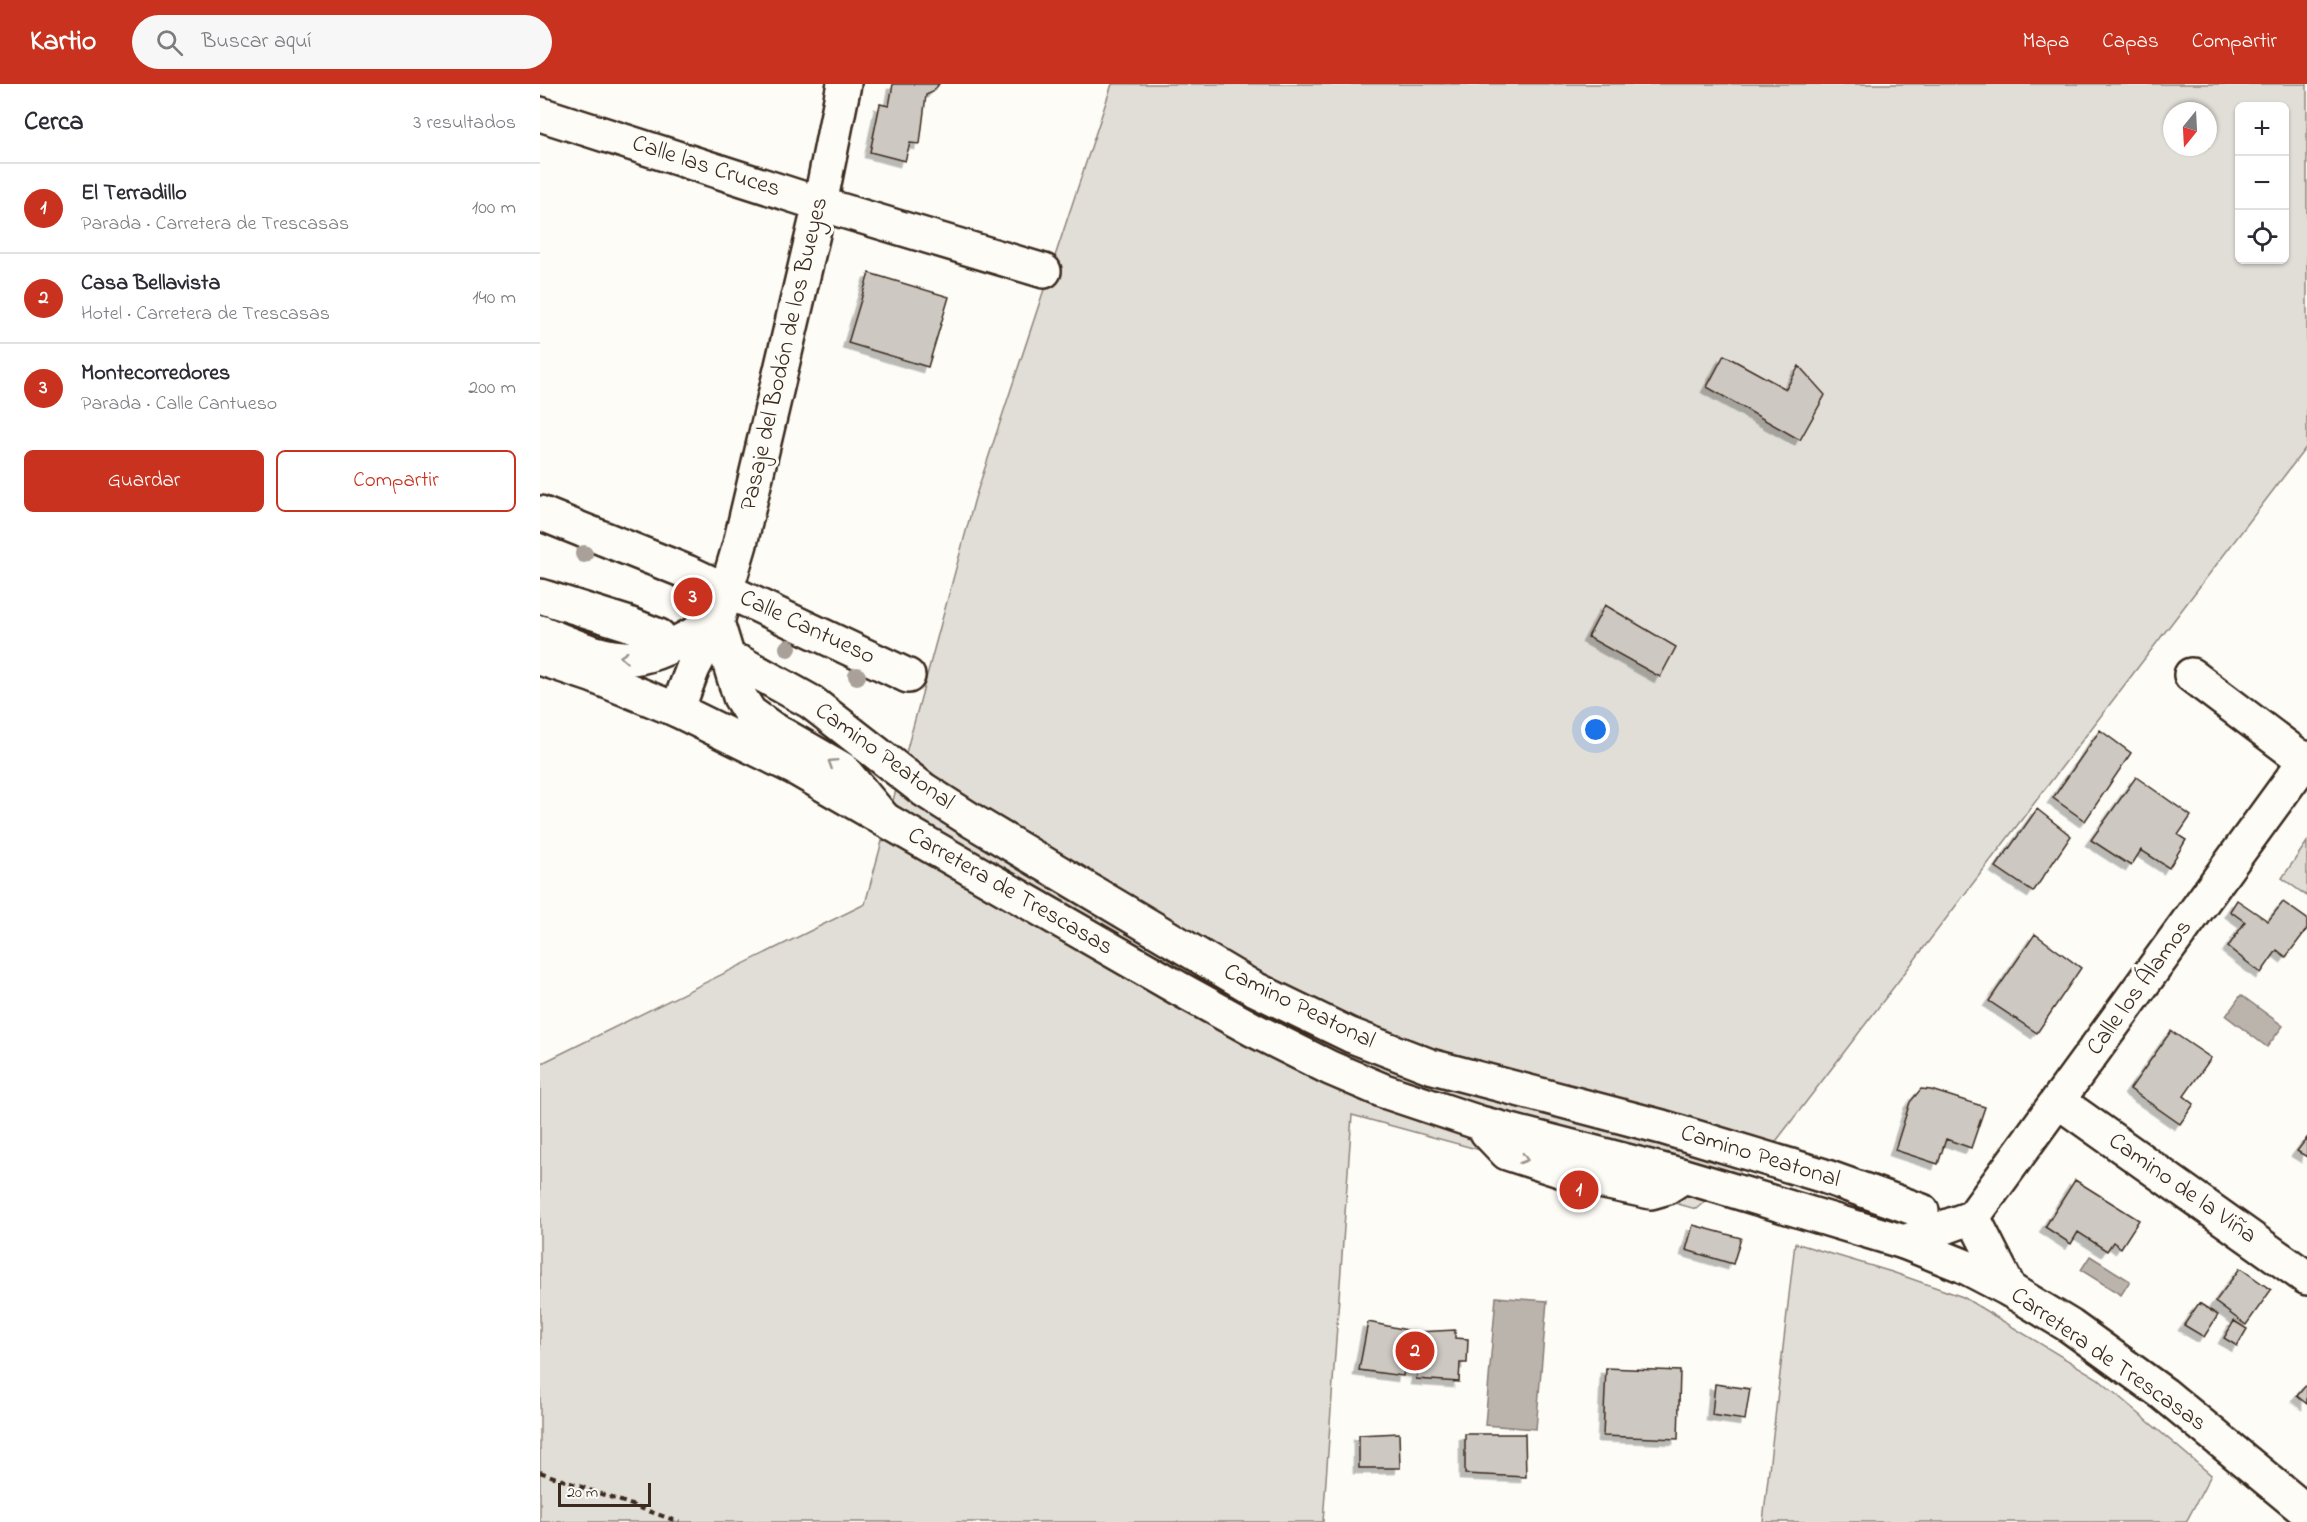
<!DOCTYPE html>
<html lang="es">
<head>
<meta charset="utf-8">
<style>
	:root { --surface:#fff; --page:#f7f7f7; --text:#2b2b33; --muted:#7c7c81; --line:#e1e1e2; --accent:#c8321e }
	body { margin:0; font-family:"Indie Flower",sans-serif; background:var(--page); color:var(--text) }
	.controls { position:absolute; right:18px; top:18px; display:grid; overflow:hidden; border-radius:9px; box-shadow:0 2px 4px #0004 }
	.controls button { width:54px; height:54px; display:grid; place-items:center; padding:0; border:0; border-bottom:2px solid var(--line); background:var(--surface); color:var(--text); font:30px sans-serif }
	.compass { position:absolute; left:1623px; top:18px; width:54px; height:54px; border-radius:50%; background:var(--surface); box-shadow:0 2px 4px #0004; rotate:198deg }
	.scale { position:absolute; left:18px; bottom:15px; width:93px; box-sizing:border-box; padding-left:6px; border:3px solid #3b2a1e; border-top:0; font-size:16px; line-height:21px; white-space:nowrap; color:#3b2a1e; -webkit-text-stroke:4px #fdfcf7; paint-order:stroke }
	.you { position:absolute; left:1056px; top:646px; width:21px; height:21px; margin:-15px; border:4px solid #fff; border-radius:50%; background:#1a73e8; box-shadow:0 0 0 9px #1a73e833 }
	.badge { display:grid; place-items:center; width:39px; height:39px; border-radius:50%; background:var(--accent); color:#fff; font-size:20px; font-weight:700 }
	.pin { position:absolute; translate:-50% -50%; border:3px solid #fff; box-shadow:0 2px 6px #0006 }
	.list { margin:0; padding:0; list-style:none }
	h2 { display:flex; justify-content:space-between; align-items:center; height:78px; margin:0; padding:0 24px; font-size:26px }
	h2 small { font-size:20px; font-weight:400; color:var(--muted) }
	.list li { display:grid; grid-template-columns:39px 1fr auto; gap:18px; align-items:center; box-sizing:border-box; height:90px; padding:0 24px; border-top:2px solid var(--line) }
	.list b { display:block; font-size:22px; white-space:nowrap }
	.list p { margin:0; font-size:20px; white-space:nowrap; color:var(--muted) }
	.list em { font-size:20px; font-style:normal; color:var(--muted) }
	.actions { display:flex; gap:12px; padding:18px 24px }
	.actions a { flex:1; padding:14px 0; border:2px solid var(--accent); border-radius:9px; text-align:center; font-size:21px; color:var(--accent) }
	.actions .main { background:var(--accent); color:#fff }
	.icon { flex:none; width:33px; height:33px; fill:none; stroke:currentColor; stroke-width:2; stroke-linecap:round; stroke-linejoin:round }
	.map { position:relative; flex:none; width:1767px; height:1438px; overflow:hidden }
	header { display:flex; align-items:center; gap:36px; box-sizing:border-box; height:84px; padding:0 30px; background:var(--accent); color:#fff }
	header strong { font-size:28px }
	nav { display:flex; gap:33px; margin-inline-start:auto; font-size:21px }
	.search { width:420px; height:54px; background:var(--page); display:flex; align-items:center; gap:15px; box-sizing:border-box; padding:0 21px; border-radius:33px; color:var(--muted); font-size:22px }
	main { display:flex }
	aside { flex:1; background:var(--surface) }
	.map>svg:first-child { display:block }
</style>
</head>
<body>
<header>
<strong>Kartio</strong>
<div class="search"><svg class="icon" aria-label="search" viewBox="0 0 24 24"><circle cx="10" cy="10" r="6"/><path d="M15 15l6 6"/></svg>Buscar aquí</div>
<nav><a>Mapa</a><a>Capas</a><a>Compartir</a></nav>
</header>
<main>
<aside>
<h2>Cerca<small>3 resultados</small></h2>
<ul class="list">
<li><span class="badge">1</span><div><b>El Terradillo</b><p>Parada · Carretera de Trescasas</p></div><em>100 m</em></li>
<li><span class="badge">2</span><div><b>Casa Bellavista</b><p>Hotel · Carretera de Trescasas</p></div><em>140 m</em></li>
<li><span class="badge">3</span><div><b>Montecorredores</b><p>Parada · Calle Cantueso</p></div><em>200 m</em></li>
</ul>
<div class="actions"><a class="main">Guardar</a><a>Compartir</a></div>
</aside>
<div class="map">
<svg width="1767" height="1438" viewBox="0 0 1767 1438">
	<defs>
		<filter id="shadow"><feDropShadow dx="-5.5" dy="5.5" stdDeviation="0" flood-color="#0004"/></filter>
	</defs>
	<rect width="100%" height="100%" fill="#fdfcf7"/>
	<filter id="ink" filterUnits="userSpaceOnUse"><feTurbulence type="fractalNoise" baseFrequency=".0167" numOctaves="2"/><feDisplacementMap in="SourceGraphic" scale="12" xChannelSelector="R" yChannelSelector="G"/><feConvolveMatrix kernelMatrix="1 2 1 2 8 2 1 2 1" color-interpolation-filters="sRGB"/></filter>
	<g filter="url(#ink)">
		<path fill="#e1ded7" stroke="#8e847a" stroke-width="1.5" fill-rule="evenodd" d="M572,0h1195v362l-530,694 -81,69 -344,-94 -29,407h-783v-458l325,-160 110,-406zM1700,22h44v154h-44zM1632,27h36v36h-36z
			M1767,758v54l-25,-18z
			M1255,1159l97,29 71,25 134,81 114,97 -25,47h-423z"/>
		<path fill="#bbb4ad" stroke="#887d74" stroke-width="1.5" d="M1701,911l42,31 -16,21 -41,-31z
			M1550,1172l40,25 -9,14 -40,-25z
			M956,1213l51,4 -11,128 -51,-4z"/>
		<path fill="#cdc8c2" stroke="#3b2a1e" stroke-width="1.5" filter="url(#shadow)" d="M353,0h46l-6,8 -7,3 -6,49 -10,-1 -5,18 -35,-9 10,-48 9,2z
			M329,189l80,24 -21,70 -80,-24z
			M1184,271l62,34 13,-23 26,29 -25,45 -93,-53z
			M156,506l1,13h-9v-12z
			M1065,521l71,42 -16,30 -72,-40z
			M1560,646l31,23 -46,68 -32,-23z
			M1596,693l55,39 -13,19 8,5 -17,28 -28,-18 -10,16 -40,-26z
			M1497,725l34,27 -38,56 -37,-25z
			M1697,816l31,21 15,-19 24,17v10l-21,28 -9,-7 -16,23 -33,-26 17,-25 -15,-11z
			M1495,850l46,34 -44,65 -48,-32z
			M1631,947l40,27 -27,38 10,8 -14,20 -50,-35z
			M1381,1005l10,1 54,17 -14,41 -25,-9 -8,25 -43,-14 15,-48z
			M1767,1054v19l-10,-6z
			M1535,1096l64,40 -18,28 -8,-6 -6,9 -29,-19 -7,12 -26,-17z
			M1153,1141l48,13 -8,26 -47,-14z
			M1700,1184l31,22 -25,35 -31,-23z
			M1659,1219l19,12 -14,22 -20,-12z
			M1694,1237l13,8 -10,17 -13,-8z
			M828,1238l49,10 38,-2v8l13,1 -1,24h-7l-1,19 -43,-3 2,-8 -14,-1 -1,6 -44,-6z
			M1066,1284l74,3 -2,68 -75,-3z
			M1175,1300l35,5 -5,31 -33,-5z
			M1767,1300v20l-10,-8z
			M859,1349l1,35h-41v-33z
			M925,1350h60l1,43 -61,-3z"/>
		<g fill="none" stroke-linecap="round" stroke-linejoin="round">
			<g stroke="#3b2a1e" stroke-width="38">
				<path id="minor" d="M0,30l280,90 224,67
					M0,429l147,59 221,104
					M0,512l86,27 33,13
					M177,538l23,-78 80,-340 24,-120
					M0,574l51,17 86,35 118,58 383,220 76,42 76,38 54,23 96,32 204,53 67,20 153,46 60,24 46,24 60,36 94,68 143,118
					M201,579l70,39 113,88 50,32 279,166 97,47 80,31 232,61 159,48 101,36
					M1651,591l114,86
					M1518,1017l249,177
					M947,1048l20,21 74,24 70,15 14,-4 19,-12
					M1433,1133l334,-459"/>
			</g>
			<g stroke="#3b2a1e" stroke-width="38">
				<path id="major" d="M177,538l23,75 10,16 21,15 71,41 43,51
					M0,548c29,11 61,28 93,26 26,-2 60,-24 84,-36
					M137,626l16,-42 24,-46
					M1364,1158l69,-25 37,73"/>
			</g>
			<path stroke="#3b2a1e" stroke-width="4" stroke-dasharray="6 4.5" stroke-linecap="butt" d="M0,1388l139,50"/>
			<use href="#minor" stroke="#fdfcf7" stroke-width="33"/>
			<use href="#major" stroke="#fdfcf7" stroke-width="33"/>
		</g>
		<g fill="#a9a199">
			<circle cx="44" cy="470" r="9"/>
			<circle cx="248" cy="564" r="9"/>
			<circle cx="317" cy="592" r="9"/>
		</g>
		<defs><path id="oneway-chevron" d="M-2-3.5L2.5 0L-2 3.5" fill="none" stroke-width="1.6" stroke-linecap="round" stroke-linejoin="round" transform="scale(1.5)"/></defs>
		<g stroke="#9c938a">
			<use href="#oneway-chevron" transform="translate(84 573) rotate(-177)"/>
			<use href="#oneway-chevron" transform="translate(292 679) rotate(-148)"/>
			<use href="#oneway-chevron" transform="translate(984 1075) rotate(18)"/>
		</g>
	</g>
	<g text-anchor="middle" dominant-baseline="central" stroke-width="6" stroke-linejoin="round" paint-order="stroke">
		<g font-size="24" fill="#3b2a1e" stroke="#fdfcf7">
			<text transform="translate(166 83) rotate(18)">Calle las Cruces</text>
			<text transform="translate(245 270) rotate(-77)">Pasaje del Bodón de los Bueyes</text>
			<text transform="translate(267 544) rotate(25)">Calle Cantueso</text>
			<text transform="translate(344 673) rotate(36)">Camino Peatonal</text>
			<text transform="translate(470 808) rotate(30)">Carretera de Trescasas</text>
			<text transform="translate(1600 904) rotate(-54)">Calle los Álamos</text>
			<text transform="translate(759 923) rotate(26)">Camino Peatonal</text>
			<text transform="translate(1220 1073) rotate(17)">Camino Peatonal</text>
			<text transform="translate(1642 1105) rotate(35)">Camino de la Viña</text>
			<text transform="translate(1568 1276) rotate(35)">Carretera de Trescasas</text>
		</g>
	</g>
</svg>
<div class="controls">
<button>+</button>
<button>−</button>
<button><svg class="icon" aria-label="locate" viewBox="0 0 24 24"><circle cx="12" cy="12" r="6"/><path d="M12 2v4M12 18v4M2 12h4M18 12h4"/></svg></button>
</div>
<svg class="compass" viewBox="-18 -18 36 36"><path d="M0-13l5 13h-10z" fill="#e53935"/><path d="M0 13l5-13h-10z" fill="#7c7c81"/></svg>
<div class="scale">20 m</div>
<div class="you"></div>
<div class="pin badge" style="left:1039px;top:1106px">1</div>
<div class="pin badge" style="left:875px;top:1267px">2</div>
<div class="pin badge" style="left:153px;top:513px">3</div>
</div>
</main>
</body>
</html>
